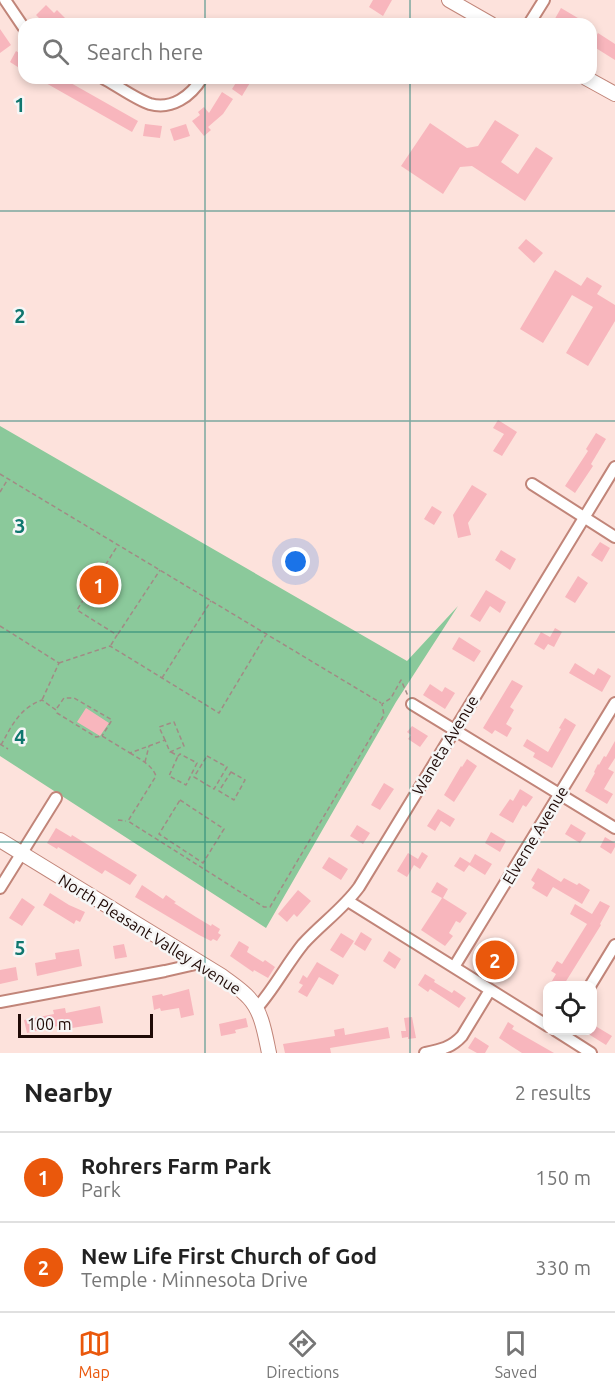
<!DOCTYPE html>
<html lang="en">
<head>
<meta charset="utf-8">
<style>
	:root { --surface:#fff; --page:#f2f2f2; --text:#222; --muted:#767676; --line:#e0e0e0; --accent:#ea580c }
	body { margin:0; font-family:Ubuntu,sans-serif; background:var(--page); color:var(--text) }
	.controls { position:absolute; right:18px; bottom:18px; display:grid; overflow:hidden; border-radius:12px; box-shadow:0 3px 9px #0003 }
	.controls button { width:54px; height:54px; display:grid; place-items:center; padding:0; border:0; border-bottom:2px solid var(--line); background:var(--surface); color:var(--text); font:30px sans-serif }
	.scale { position:absolute; left:18px; bottom:15px; width:135px; box-sizing:border-box; padding-left:6px; border:3px solid #1f0a06; border-top:0; font-size:16px; line-height:21px; white-space:nowrap; color:#1f0a06; -webkit-text-stroke:4px #f6f6f6; paint-order:stroke }
	.you { position:absolute; left:296px; top:562px; width:21px; height:21px; margin:-15px; border:4px solid #fff; border-radius:50%; background:#1a73e8; box-shadow:0 0 0 9px #1a73e833 }
	.badge { display:grid; place-items:center; width:39px; height:39px; border-radius:50%; background:var(--accent); color:#fff; font-size:20px; font-weight:700 }
	.pin { position:absolute; translate:-50% -50%; border:3px solid #fff; box-shadow:0 2px 6px #0006 }
	.list { margin:0; padding:0; list-style:none }
	h2 { display:flex; justify-content:space-between; align-items:center; height:78px; margin:0; padding:0 24px; font-size:26px }
	h2 small { font-size:20px; font-weight:400; color:var(--muted) }
	.list li { display:grid; grid-template-columns:39px 1fr auto; gap:18px; align-items:center; box-sizing:border-box; height:90px; padding:0 24px; border-top:2px solid var(--line) }
	.list b { display:block; font-size:22px; white-space:nowrap }
	.list p { margin:0; font-size:20px; white-space:nowrap; color:var(--muted) }
	.list em { font-size:20px; font-style:normal; color:var(--muted) }
	.icon { flex:none; width:33px; height:33px; fill:none; stroke:currentColor; stroke-width:2; stroke-linecap:round; stroke-linejoin:round }
	.map { position:relative; flex:none; width:615px; height:1053px; overflow:hidden }
	.search { position:absolute; background:var(--surface); box-shadow:0 3px 9px #0003; left:18px; right:18px; top:18px; height:66px; display:flex; align-items:center; gap:15px; box-sizing:border-box; padding:0 21px; border-radius:18px; color:var(--muted); font-size:22px }
	.sheet { height:258px; background:var(--surface) }
	nav { display:flex; justify-content:space-around; align-items:center; box-sizing:border-box; height:84px; border-top:2px solid var(--line); background:var(--surface); font-size:16px; color:var(--muted) }
	nav a { display:grid; justify-items:center; gap:3px }
	nav .on { color:var(--accent) }
	.map>svg:first-child { display:block }
</style>
</head>
<body>
<div class="map">
<svg width="615" height="1053" viewBox="0 0 615 1053">
	<rect width="100%" height="100%" fill="#fde2dc"/>
	<path fill="#8bc99b" d="M0,426l407,235 51,-55 -62,96 -130,226 -266,-172z"/>
	<path fill="#f8b6bd" d="M373,0h19l-9,16 -14,-9z
		M46,5l8,8 3,-3 8,8 -6,6h-14l-9,-9z
		M561,8l27,16h-36z
		M0,29l11,16 -11,8z
		M598,33l17,11v16l-24,-15z
		M16,51l8,5v15l-14,-9z
		M37,78h25l76,43 -6,11z
		M239,78h7l5,3 -9,15 -10,-7z
		M222,92l11,7 -10,15 -15,13 3,3 -7,6 -12,-15 8,-6 -2,-3 6,-5 5,6z
		M495,120l24,15 -18,27 17,12 18,-27 17,11 -28,43 -53,-35 -12,1 -17,27 -42,-28 29,-43 37,25 11,-2z
		M145,124l17,2 -2,12 -17,-2z
		M186,124l4,12 -16,5 -4,-12z
		M526,239l17,14 -9,10 -16,-15z
		M555,270l26,16 6,-9 15,9 -5,8 18,11v16l-27,45 -22,-13 27,-46 -21,-12 -29,48 -23,-14z
		M498,420l19,12 -15,24 -9,-5 11,-17 -11,-6z
		M596,433l10,6 -15,25 2,2 -18,27 -10,-7 23,-35 -2,-2z
		M472,485l15,9 -19,29 3,12 -13,3 -5,-23z
		M432,506l10,6 -8,13 -10,-6z
		M600,542l10,6 -8,14 -11,-7z
		M501,550l15,9 -6,11 -15,-10z
		M578,576l10,7 -13,20 -10,-6z
		M486,590l20,12 -6,11 -10,-7 -10,16 -10,-6z
		M555,628l7,4 -8,15 -6,-3 -4,6 -10,-6 7,-12 9,5z
		M459,637l22,14 -7,11 -22,-13z
		M575,663l19,12 4,-7 13,8 -9,16 -33,-19z
		M512,680l11,6 -13,21 4,3 -8,14 6,4 -5,9 -12,-7 -3,4 -9,-6z
		M430,684l12,8 3,-5 10,6 -10,16 -22,-14z
		M86,708l23,15 -9,13 -23,-14z
		M565,718l11,7 -24,43 -19,-11 2,-4 -12,-7 4,-7 21,13 13,-23 -2,-1z
		M412,726l16,10 -8,11 -12,-8 3,-4 -4,-3z
		M615,741v17l-7,11 6,3 -10,17 9,5 -6,10 -22,-13 10,-18 -1,-1 4,-8 1,1 5,-9 2,1z
		M467,759l10,7 -23,36 -10,-7 17,-29 1,1z
		M384,783l10,6 -14,21 -9,-5z
		M520,789l13,8 -7,10 -3,-2 -10,18 -14,-8 11,-16 3,2z
		M438,809l17,10 -5,8 -9,-6 -6,10 -8,-5z
		M571,824l15,9 -6,10 -15,-9z
		M357,825l13,8 -7,11 -13,-8z
		M56,828l15,9 1,-2 65,40 -7,10 -25,-15 -3,4 -44,-27 -1,2 -10,-6z
		M491,832l15,9 -6,11 -15,-9z
		M605,837l10,6v4l-4,7 -11,-7z
		M422,852l6,4 -8,13 -6,-4 -7,12 -10,-6 11,-18 10,6z
		M475,854l17,10 -7,11 -16,-10 -5,7 -10,-6 6,-9 10,6z
		M329,857l19,12 -7,11 -19,-12z
		M538,868l23,14 3,-4 13,7 2,-2 11,7 -8,14 -29,-17 -6,10 -15,-9 3,-5 -4,-3z
		M437,882l11,7 -5,9 24,15 -7,10 -4,-2 -7,12 4,3 -8,10 -24,-16 21,-32 -11,-6z
		M142,885l21,14 3,-4 10,7 -2,1 22,14 15,9 1,-2 8,5 -2,4 3,2 -4,6 -4,-2 -2,2 -12,-6 -64,-38z
		M298,890l13,11 -14,16 -3,-3 -7,8 -9,-8z
		M50,893l19,12 16,7 -5,10 -4,-2 -2,4 -31,-19z
		M22,898l13,9 -13,19 -13,-8z
		M600,901l10,5 -10,18 1,1 -38,61h-14l7,-12 -5,-3 6,-10 5,3 25,-40 -17,-10 5,-10 17,10z
		M361,932l11,7 -7,12 -11,-7z
		M341,933l13,8 -11,17 -13,-8z
		M239,941l10,6 -2,5 16,10 2,-2 10,7 -7,11 -14,-8 -1,2 -23,-16z
		M487,941l7,4 -2,4 22,13 -8,13 -30,-18z
		M124,944l3,13 -12,2 -2,-13z
		M79,949l3,17 -45,10 -2,-13 21,-4 -1,-6z
		M389,951l12,8 -6,10 -12,-8z
		M317,962l22,13 -6,10 -14,-8 -12,20 -9,-5 5,-7 -4,-2 4,-8 4,3z
		M16,967l2,13 -18,4v-14z
		M425,974l10,6 -1,2 18,11 2,-3 12,8 -7,10 -29,-19 -2,3 -10,-7z
		M189,989l5,26 -13,3 -2,-10 -18,3 -1,-3 -6,2 -2,-14 10,-2 1,2z
		M100,1006l3,17 -31,5 -1,-5 -44,10 -3,-13 30,-6 -1,-4 12,-2 1,5z
		M412,1017l4,21 -8,1v-2l-6,1 -1,-7h5l-2,-13z
		M246,1018l2,9 -13,3 1,3 -15,3 -2,-12z
		M508,1022l6,4 -2,3 42,24h-32l-11,-7 -12,-8z
		M592,1024l20,12 -6,9 -24,-15h10z
		M388,1027l2,11 -60,10 1,5h-46l-2,-9 52,-8 -1,-6 10,-2 1,7z
		M475,1037l14,9 -4,7h-8l-9,-5z"/>
	<g fill="none" stroke-linecap="round" stroke-linejoin="round">
		<g stroke="#c18579" stroke-width="14">
			<path id="minor" d="M5,0l19,28
				M529,24l15,-24
				M103,78c13,7 34,22 47,26 22,6 41,-8 52,-26
				M532,484l83,53
				M412,704l203,124
				M0,888l56,-90
				M348,901l200,125
				M454,967l161,-264
				M590,986l25,-41
				M0,1002l165,-31 35,-8
				M256,1009c18,-20 30,-44 47,-65 18,-20 40,-35 56,-57l256,-420
				M555,1030l36,23
				M425,1053c15,-3 26,-5 37,-17l28,-46"/>
		</g>
		<g stroke="#c18579" stroke-width="16">
			<path id="tertiary" d="M449,0l42,24
				M586,78l29,16
				M0,840l222,136c9,7 19,13 27,22 13,14 16,36 20,55"/>
		</g>
		<path stroke="#a28a85" stroke-width="1.5" stroke-dasharray="4.5 3" stroke-linecap="butt" d="M0,474l381,229
			M0,492l8,-13
			M0,626l59,37 -17,37
			M118,634l42,-64
			M111,645l6,-10 -40,-25 41,-65
			M59,663l51,-17 109,67 48,-80
			M162,678l49,-77
			M57,708l7,-10h10l38,22 -10,16
			M0,744l8,5
			M1,745c11,-20 19,-37 41,-45l14,10 1,3 39,24 6,-1 28,17 35,-13 5,12 14,-6 -10,-24 -15,5 6,13
			M171,752l7,4 2,-2 17,9 -11,22 -17,-9 9,-20
			M130,753c10,6 22,12 26,23l-28,45 136,86h6l114,-192 -2,-11 9,-6 10,-18 7,16
			M207,756l20,11 -13,22 -20,-12z
			M145,762l4,-16
			M231,772l14,8 -11,20 -15,-9z
			M180,800l44,29 -21,34 -44,-29z
			M118,820l8,1"/>
		<use href="#minor" stroke="#fff" stroke-width="10"/>
		<use href="#tertiary" stroke="#fff" stroke-width="14"/>
	</g>
	<path fill="none" stroke="#0f766e" stroke-width="1.5" stroke-opacity="0.55" d="M205,0v24M410,0v24M205,78v975M410,78v975M0,211h615M0,421h615M0,632h615M0,842h615"/>
	<g text-anchor="middle" dominant-baseline="central" stroke-width="5" stroke-linejoin="round" paint-order="stroke">
		<g font-size="16" fill="#1f0a06" stroke="#f6f6f6">
			<text transform="translate(445 745) rotate(-59)">Waneta Avenue</text>
			<text transform="translate(535 835) rotate(-59)">Elverne Avenue</text>
			<text transform="translate(150 934) rotate(32)">North Pleasant Valley Avenue</text>
		</g>
	</g>
	<g font-size="20" text-anchor="middle" font-weight="bold" fill="#0f766e" stroke="#f6f6f6" stroke-width="5" stroke-linejoin="round" paint-order="stroke">
		<text x="20" y="112">1</text>
		<text x="20" y="323">2</text>
		<text x="20" y="533">3</text>
		<text x="20" y="744">4</text>
		<text x="20" y="955">5</text>
	</g>
</svg>
<div class="controls">
<button><svg class="icon" aria-label="locate" viewBox="0 0 24 24"><circle cx="12" cy="12" r="6"/><path d="M12 2v4M12 18v4M2 12h4M18 12h4"/></svg></button>
</div>
<div class="scale">100 m</div>
<div class="you"></div>
<div class="pin badge" style="left:99px;top:585px">1</div>
<div class="pin badge" style="left:495px;top:960px">2</div>
<div class="search"><svg class="icon" aria-label="search" viewBox="0 0 24 24"><circle cx="10" cy="10" r="6"/><path d="M15 15l6 6"/></svg>Search here</div>
</div>
<section class="sheet">
<h2>Nearby<small>2 results</small></h2>
<ul class="list">
<li><span class="badge">1</span><div><b>Rohrers Farm Park</b><p>Park</p></div><em>150 m</em></li>
<li><span class="badge">2</span><div><b>New Life First Church of God</b><p>Temple · Minnesota Drive</p></div><em>330 m</em></li>
</ul>
</section>
<nav>
<a class="on"><svg class="icon" aria-label="map" viewBox="0 0 24 24"><path d="M3 6l6-2 6 2 6-2v14l-6 2-6-2-6 2zM9 4v14M15 6v14"/></svg>Map</a>
<a><svg class="icon" aria-label="directions" viewBox="0 0 24 24"><path d="M12 3l9 9-9 9-9-9zM9 14v-3h6M13 9l2 2-2 2"/></svg>Directions</a>
<a><svg class="icon" aria-label="saved" viewBox="0 0 24 24"><path d="M7 4h10v16l-5-4-5 4z"/></svg>Saved</a>
</nav>
</body>
</html>
